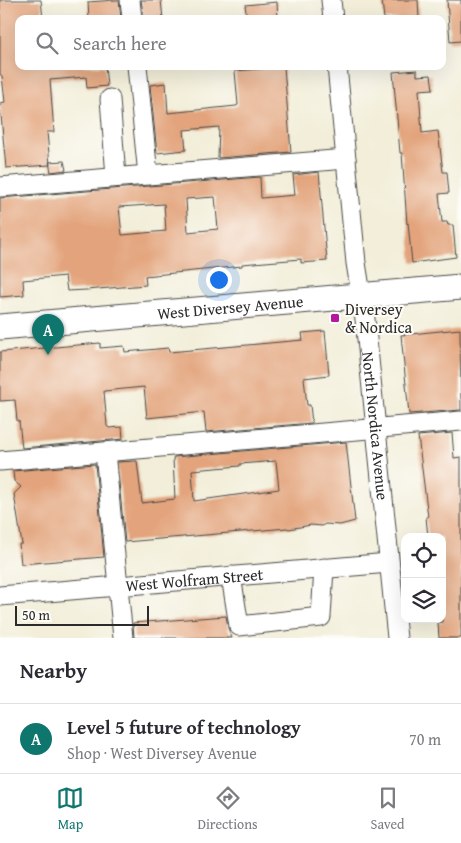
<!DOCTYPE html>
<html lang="en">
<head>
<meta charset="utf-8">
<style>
	:root { --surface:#fff; --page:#f7f7f7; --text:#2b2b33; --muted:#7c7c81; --line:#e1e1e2; --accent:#0f766e }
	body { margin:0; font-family:"Gentium Book Plus",serif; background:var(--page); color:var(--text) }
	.controls { position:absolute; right:15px; bottom:15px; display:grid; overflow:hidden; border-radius:10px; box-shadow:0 5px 20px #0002 }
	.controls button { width:45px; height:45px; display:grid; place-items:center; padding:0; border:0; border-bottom:1px solid var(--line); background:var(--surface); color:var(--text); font:25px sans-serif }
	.scale { position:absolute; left:15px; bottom:12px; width:134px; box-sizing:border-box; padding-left:5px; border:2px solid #2b2b2b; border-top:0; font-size:14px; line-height:18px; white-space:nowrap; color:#2b2b2b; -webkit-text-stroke:4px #fdfcf7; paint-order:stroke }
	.you { position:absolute; left:218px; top:279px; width:18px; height:18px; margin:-12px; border:4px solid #fff; border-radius:50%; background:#1a73e8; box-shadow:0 0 0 8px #1a73e833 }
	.badge { display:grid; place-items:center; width:32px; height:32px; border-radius:50%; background:var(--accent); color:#fff; font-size:16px; font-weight:700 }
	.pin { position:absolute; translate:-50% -41px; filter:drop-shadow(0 1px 2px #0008) }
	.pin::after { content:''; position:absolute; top:26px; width:18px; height:15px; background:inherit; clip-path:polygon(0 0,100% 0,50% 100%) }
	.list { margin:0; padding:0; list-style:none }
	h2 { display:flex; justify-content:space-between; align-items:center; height:65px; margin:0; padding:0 20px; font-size:21px }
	h2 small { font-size:16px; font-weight:400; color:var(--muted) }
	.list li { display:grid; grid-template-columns:32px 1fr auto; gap:15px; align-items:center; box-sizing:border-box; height:70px; padding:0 20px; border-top:1px solid var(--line) }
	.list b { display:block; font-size:19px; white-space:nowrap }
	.list p { margin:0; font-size:16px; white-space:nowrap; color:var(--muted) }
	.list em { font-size:16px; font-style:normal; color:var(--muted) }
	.icon { flex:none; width:28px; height:28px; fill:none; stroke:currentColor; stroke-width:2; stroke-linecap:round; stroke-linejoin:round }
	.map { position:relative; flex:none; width:461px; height:638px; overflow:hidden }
	.search { position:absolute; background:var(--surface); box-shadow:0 5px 20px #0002; left:15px; right:15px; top:15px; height:55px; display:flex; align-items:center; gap:12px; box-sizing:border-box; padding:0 18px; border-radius:10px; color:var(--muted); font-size:19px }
	.sheet { height:135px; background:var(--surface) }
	nav { display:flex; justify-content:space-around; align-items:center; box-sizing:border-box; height:70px; border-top:1px solid var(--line); background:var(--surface); font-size:14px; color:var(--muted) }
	nav a { display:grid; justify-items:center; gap:2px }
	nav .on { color:var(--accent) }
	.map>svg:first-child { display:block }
</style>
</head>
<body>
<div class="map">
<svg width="461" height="638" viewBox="0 0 461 638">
	<rect width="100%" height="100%" fill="#fdfcf7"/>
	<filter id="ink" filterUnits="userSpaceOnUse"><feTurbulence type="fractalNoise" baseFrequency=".02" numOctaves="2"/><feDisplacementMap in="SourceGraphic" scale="10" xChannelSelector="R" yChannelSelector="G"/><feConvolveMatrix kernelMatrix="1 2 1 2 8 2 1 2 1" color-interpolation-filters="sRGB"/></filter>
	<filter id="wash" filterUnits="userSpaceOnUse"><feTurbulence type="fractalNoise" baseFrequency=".0096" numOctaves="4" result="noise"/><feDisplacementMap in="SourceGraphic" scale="20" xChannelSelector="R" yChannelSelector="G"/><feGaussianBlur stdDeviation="1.12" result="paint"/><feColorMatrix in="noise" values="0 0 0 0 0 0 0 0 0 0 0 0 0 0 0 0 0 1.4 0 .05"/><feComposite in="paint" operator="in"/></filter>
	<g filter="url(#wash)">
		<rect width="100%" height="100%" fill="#f2eed9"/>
		<g id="blocks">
			<path fill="#e3a47d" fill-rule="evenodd" d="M0,0h41l2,19h-24v47h86l2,20 -20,2 -1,-11 -36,3 4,52h-7l3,33 -44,3 -6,-63v-2l5,-1 -3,-26 -2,-2z
				M115,0h4l2,18 -32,1 -1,-17z
				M141,0h20l2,19h-19z
				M397,0h21l1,19h-35l-2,-18z
				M447,0h14v41l-11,1z
				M277,2l1,17h-31l-2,-14z
				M284,67l7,85 -73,6 1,-31 -35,3 2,20 -29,3 -7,-68 16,-2 2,30 68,-7 2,-1 -3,-34z
				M417,70v6l14,-1 2,14 -14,1 3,43 16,-2 5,41h4l2,21 -10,1 3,28h5l1,3h5l3,32 -44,6 -4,-40 -1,1 -5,-71h-2l-7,-81z
				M64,161l2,9 -15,2 -2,-10z
				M319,172l8,89 -26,2v-4l-59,5v2l-97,10 1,9 -60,5 -19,1 -2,-15 -42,4 1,15 -24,2v-99l260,-21 1,21 34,-3 -2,-20zM215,197l3,32 -30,3 -2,-33zM164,204l2,27 -44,4 -3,-28z
				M460,329l1,81 -52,4 -8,-79z
				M325,331l4,44 -25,3 3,27h3l2,18 -106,9 -2,-20 -57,6 -3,-31 -40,4 3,35 2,2 13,-1 1,12 -101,9 -3,-27h-2l-2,-21 -15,1v-49l100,-9v5l24,-2 1,6 43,-4 1,4 134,-12 -1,-7z
				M452,433l2,25 7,-1v181h-22l-1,-15 4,-1v-85h-14l-2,-20h2l-10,-81z
				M346,442l9,79 -15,4 -15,-1 -3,2 -11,-1 -22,4 -2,-1 -162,14 -8,-80 20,-1 5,42 33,-4 -2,-40 1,-2zM276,461l3,28 -85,12 -2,-31 48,-4v-2z
				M95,464l9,93 -83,7 -2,-20h3l-8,-50 7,-7 -7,-6 -1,-10z
				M226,616l2,12 4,10h-98l-1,-15z"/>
		</g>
	</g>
	<g filter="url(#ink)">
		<use href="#blocks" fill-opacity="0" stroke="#494845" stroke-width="1"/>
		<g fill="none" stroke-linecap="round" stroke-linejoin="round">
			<g stroke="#494845" stroke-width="21">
				<g id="minor">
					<path d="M130,0l2,19"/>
					<path d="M331,0l2,19"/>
					<path d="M137,66l11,109"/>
					<path id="s1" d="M337,66l19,197 9,56 32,319"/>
					<path d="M110,99l6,78"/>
					<path d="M0,187l346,-28"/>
					<path d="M105,452l18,186"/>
					<path d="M0,461l461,-40"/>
					<path d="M231,576l8,50 82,-9 3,-49"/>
					<path id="s2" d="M0,596l389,-33"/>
				</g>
			</g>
			<g stroke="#494845" stroke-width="27">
				<g id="major">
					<path id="s3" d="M0,327l461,-40"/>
				</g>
			</g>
			<use href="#minor" stroke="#fff" stroke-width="19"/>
			<use href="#major" stroke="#fff" stroke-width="25"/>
		</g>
	</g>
	<rect fill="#b5179e" stroke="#fdfcf7" stroke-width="2" x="330" y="313" width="10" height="10" rx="2.5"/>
	<g text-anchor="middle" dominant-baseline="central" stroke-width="4" stroke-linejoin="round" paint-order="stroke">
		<g font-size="16" fill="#2b2b2b" stroke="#fdfcf7">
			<text stroke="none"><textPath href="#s3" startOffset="231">West Diversey Avenue</textPath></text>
			<text stroke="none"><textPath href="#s1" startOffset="362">North Nordica Avenue</textPath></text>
			<text stroke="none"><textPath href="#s2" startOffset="195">West Wolfram Street</textPath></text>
		</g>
		<g font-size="16" fill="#2b2b2b" stroke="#fdfcf7" text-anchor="start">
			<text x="345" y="309">Diversey<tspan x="345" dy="18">&amp; Nordica</tspan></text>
		</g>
	</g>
</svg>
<div class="controls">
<button><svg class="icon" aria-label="locate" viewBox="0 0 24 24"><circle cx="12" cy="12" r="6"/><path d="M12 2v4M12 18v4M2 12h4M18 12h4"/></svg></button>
<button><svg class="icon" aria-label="layers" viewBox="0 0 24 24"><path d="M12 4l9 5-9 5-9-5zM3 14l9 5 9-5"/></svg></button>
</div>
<div class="scale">50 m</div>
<div class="you"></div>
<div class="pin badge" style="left:48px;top:355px">A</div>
<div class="search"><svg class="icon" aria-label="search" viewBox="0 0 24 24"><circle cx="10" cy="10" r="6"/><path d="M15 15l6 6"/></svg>Search here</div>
</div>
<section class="sheet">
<h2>Nearby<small></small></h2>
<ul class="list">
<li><span class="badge">A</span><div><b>Level 5 future of technology</b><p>Shop · West Diversey Avenue</p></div><em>70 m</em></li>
</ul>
</section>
<nav>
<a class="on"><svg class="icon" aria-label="map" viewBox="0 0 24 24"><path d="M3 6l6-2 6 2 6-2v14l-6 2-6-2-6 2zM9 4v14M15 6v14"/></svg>Map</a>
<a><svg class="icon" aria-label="directions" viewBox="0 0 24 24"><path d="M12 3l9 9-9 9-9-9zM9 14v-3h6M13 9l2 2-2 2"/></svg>Directions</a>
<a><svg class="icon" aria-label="saved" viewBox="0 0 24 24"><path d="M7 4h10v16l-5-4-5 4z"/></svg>Saved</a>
</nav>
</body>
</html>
